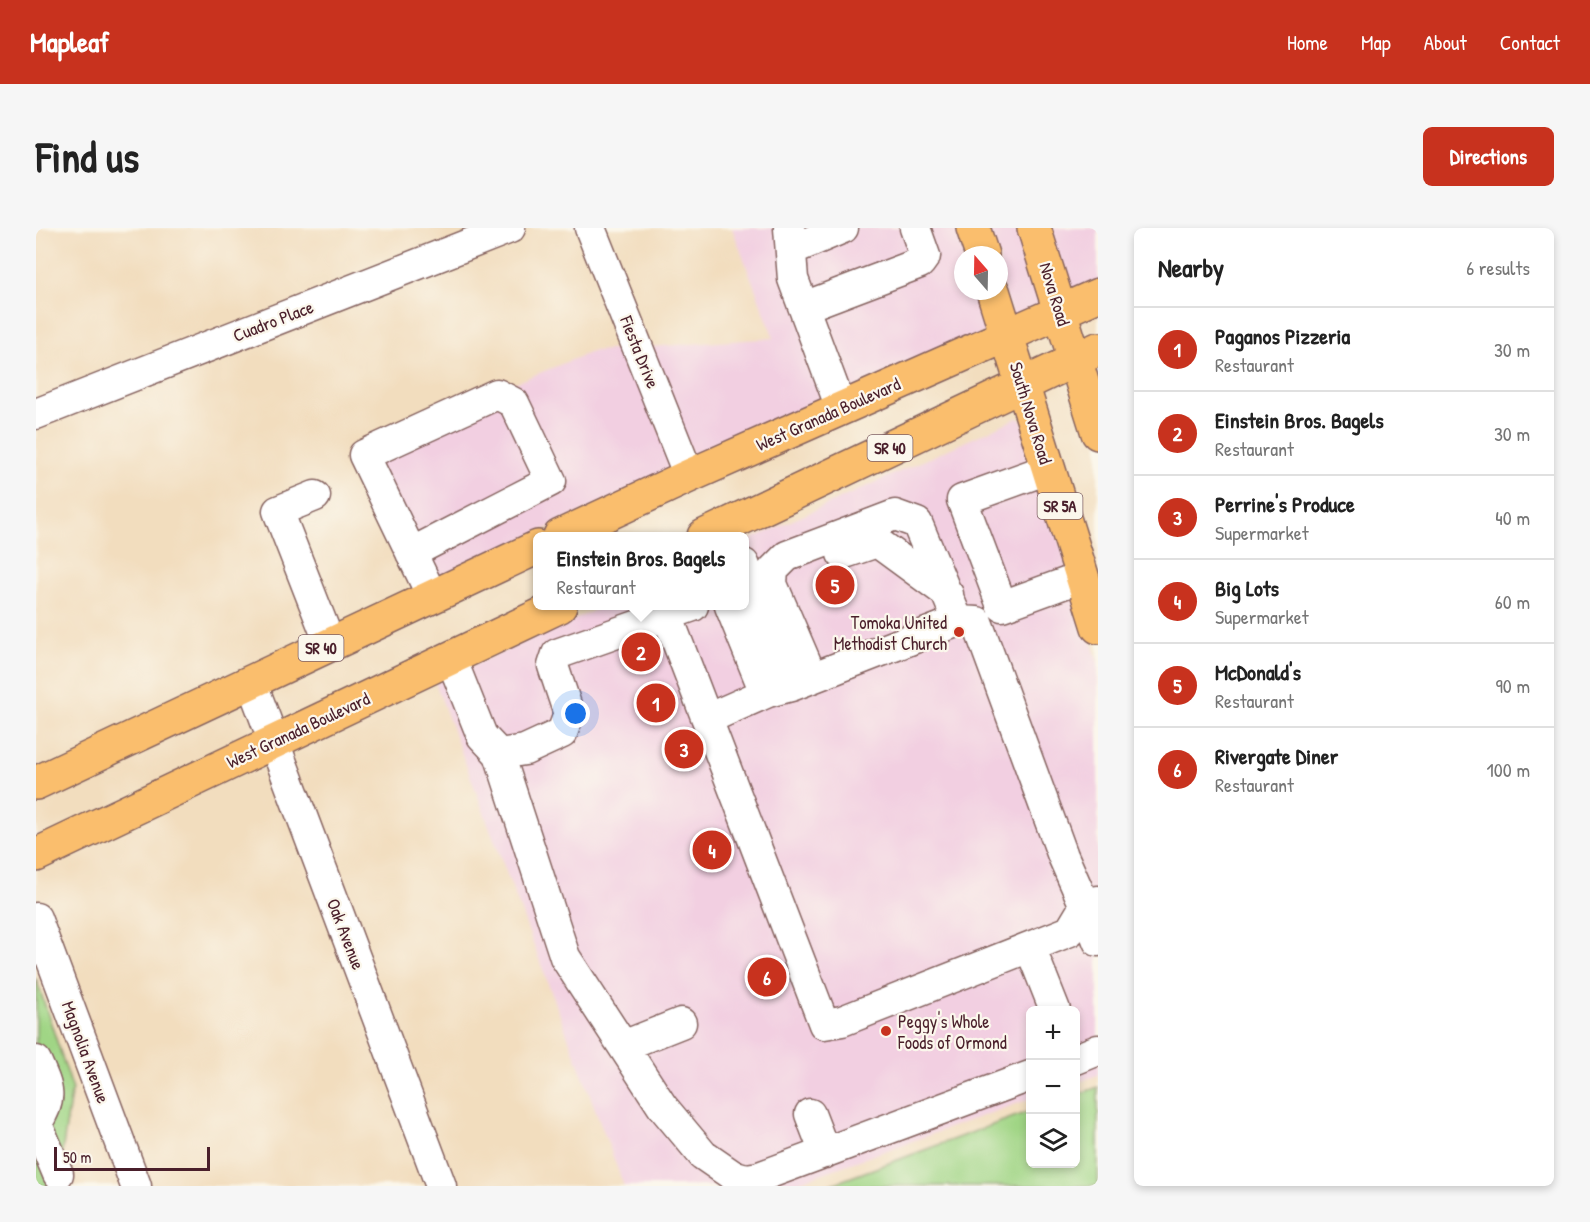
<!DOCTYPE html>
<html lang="en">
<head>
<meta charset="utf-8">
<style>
	:root { --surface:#fff; --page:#f6f6f6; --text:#222; --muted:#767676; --line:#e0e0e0; --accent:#c8321e }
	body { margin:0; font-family:"Patrick Hand",sans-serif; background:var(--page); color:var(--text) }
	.controls { position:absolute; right:18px; bottom:18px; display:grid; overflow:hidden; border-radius:9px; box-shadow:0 3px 9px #0003 }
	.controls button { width:54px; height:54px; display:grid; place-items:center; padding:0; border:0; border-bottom:2px solid var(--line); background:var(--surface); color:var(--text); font:30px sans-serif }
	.compass { position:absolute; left:918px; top:18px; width:54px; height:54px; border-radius:50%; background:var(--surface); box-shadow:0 3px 9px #0003; rotate:340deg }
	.scale { position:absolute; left:18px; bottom:15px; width:156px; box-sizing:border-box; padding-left:6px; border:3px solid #4a1f2b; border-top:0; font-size:16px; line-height:21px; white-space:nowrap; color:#4a1f2b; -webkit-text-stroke:4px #fbf7ec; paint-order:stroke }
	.you { position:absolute; left:540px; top:486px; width:21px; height:21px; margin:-15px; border:4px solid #fff; border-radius:50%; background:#1a73e8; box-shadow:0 0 0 9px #1a73e833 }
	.badge { display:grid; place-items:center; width:39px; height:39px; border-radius:50%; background:var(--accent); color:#fff; font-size:20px; font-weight:700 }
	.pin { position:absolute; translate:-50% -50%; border:3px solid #fff; box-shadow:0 2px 6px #0006 }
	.popup { position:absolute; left:497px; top:304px; width:216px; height:78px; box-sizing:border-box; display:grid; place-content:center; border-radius:9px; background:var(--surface); filter:drop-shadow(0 2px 4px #0005); font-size:20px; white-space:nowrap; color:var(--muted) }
	.popup b { font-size:22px; color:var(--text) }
	.popup::after { content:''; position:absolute; left:50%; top:100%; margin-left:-12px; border:12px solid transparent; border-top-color:var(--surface) }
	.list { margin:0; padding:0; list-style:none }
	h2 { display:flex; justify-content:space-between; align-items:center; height:78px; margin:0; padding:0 24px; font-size:26px }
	h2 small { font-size:20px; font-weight:400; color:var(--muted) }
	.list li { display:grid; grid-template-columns:39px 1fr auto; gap:18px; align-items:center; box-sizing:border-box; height:84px; padding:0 24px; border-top:2px solid var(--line) }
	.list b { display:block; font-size:22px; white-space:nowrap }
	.list p { margin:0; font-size:20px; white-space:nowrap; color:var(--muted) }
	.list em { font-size:20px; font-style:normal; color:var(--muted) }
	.icon { flex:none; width:33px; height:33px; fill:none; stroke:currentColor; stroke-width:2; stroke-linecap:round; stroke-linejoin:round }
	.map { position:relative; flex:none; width:1062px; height:958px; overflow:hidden; border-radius:9px }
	header { display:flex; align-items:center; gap:36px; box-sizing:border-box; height:84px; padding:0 30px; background:var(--accent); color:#fff }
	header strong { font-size:28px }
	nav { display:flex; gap:33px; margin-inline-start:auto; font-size:21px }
	.intro { display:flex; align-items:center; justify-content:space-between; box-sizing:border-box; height:144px; padding:0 36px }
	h1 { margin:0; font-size:42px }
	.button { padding:15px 27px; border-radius:9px; background:var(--accent); color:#fff; font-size:21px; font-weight:700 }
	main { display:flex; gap:36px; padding:0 36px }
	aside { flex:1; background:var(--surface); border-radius:9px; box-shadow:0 3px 9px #0003 }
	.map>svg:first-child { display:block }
</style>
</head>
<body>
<header>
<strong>Mapleaf</strong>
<nav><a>Home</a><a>Map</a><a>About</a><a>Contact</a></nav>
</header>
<div class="intro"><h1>Find us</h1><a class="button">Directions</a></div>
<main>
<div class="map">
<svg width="1062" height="958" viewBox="0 0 1062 958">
	<rect width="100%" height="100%" fill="#fbf7ec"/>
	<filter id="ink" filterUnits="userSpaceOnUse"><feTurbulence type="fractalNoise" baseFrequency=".0167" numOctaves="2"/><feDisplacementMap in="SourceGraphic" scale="12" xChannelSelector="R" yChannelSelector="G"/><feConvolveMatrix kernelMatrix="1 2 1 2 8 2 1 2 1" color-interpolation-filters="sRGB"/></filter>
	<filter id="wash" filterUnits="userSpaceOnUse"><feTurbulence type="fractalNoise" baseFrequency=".008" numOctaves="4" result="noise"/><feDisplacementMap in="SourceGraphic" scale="24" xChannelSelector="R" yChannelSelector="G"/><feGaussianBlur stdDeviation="1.35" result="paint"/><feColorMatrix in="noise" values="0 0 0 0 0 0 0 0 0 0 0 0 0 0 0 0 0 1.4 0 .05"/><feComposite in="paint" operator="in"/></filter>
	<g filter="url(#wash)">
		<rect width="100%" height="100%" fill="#f2ddbe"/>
		<path fill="#f2cfe1" d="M696,0h230l8,27h-7v36h19l11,38 -299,131 -45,-113 125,-9z
			M948,0h39l24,78 -34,14 -14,-45v-20h-6z
			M1009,0h53v53l-32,16z
			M591,121l48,120 -257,119 -56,-133 66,-37 166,-67z
			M981,190l5,2 76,243v412l-22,8v-73h-46v89l-243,87h-163l-189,-504 169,-76h140l1,-64z"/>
		<path fill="#a0d585" stroke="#757a58" stroke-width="1.5" d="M0,750l36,109 -15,99h-21z
			M1062,859v99h-271l203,-75v53h46v-69z"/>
	</g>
	<g filter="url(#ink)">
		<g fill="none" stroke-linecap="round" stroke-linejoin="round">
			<g stroke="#85625e" stroke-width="33">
				<path id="minor" d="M554,0l99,248
					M753,0l4,51 48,129
					M755,22l52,-22
					M768,79l116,-44 5,-7 -10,-28
					M0,186l474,-186
					M1012,241l-86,31 40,106 80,-29
					M279,268l-37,15 52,133
					M375,325l140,-72 -37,-78 -17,-9 -133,61 68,141
					M806,326l35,-12 71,52
					M708,336l47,122
					M694,378l30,74 8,12 23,-6 167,-65 -41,-98 -22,-8 -108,41 -14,14 -1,14 40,93
					M631,387l157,409 18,-3 228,-90 15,-25
					M922,393l19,1 86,234 22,50 13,-5
					M415,430l31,78 17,18 26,-4 37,-17 7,-19 -16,-48 4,-12 136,-48
					M215,453l190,505
					M671,491l61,-27
					M463,526l66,203 97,149 41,49 29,20 14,4 13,-2 271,-101
					M1049,678l13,35
					M0,690l100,268
					M994,719l25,63
					M587,818l58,-23
					M1040,831l22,-9
					M0,833c12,27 18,37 0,63
					M774,886l15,39
					M1,896l21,50"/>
			</g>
			<g stroke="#85625e" stroke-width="36">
				<path id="major" d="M937,0l9,27
					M998,0l64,205
					M957,63l105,336
					M524,308l129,-60 409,-181
					M668,308l394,-187
					M0,555l502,-236
					M0,627l524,-249"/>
			</g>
			<use href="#minor" stroke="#fff" stroke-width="30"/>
			<use href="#major" stroke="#fabe6d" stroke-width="33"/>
		</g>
	</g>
	<g fill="#c8321e" stroke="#fbf7ec" stroke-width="2">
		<circle cx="923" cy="404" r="6"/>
		<circle cx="850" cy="803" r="6"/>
	</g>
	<g text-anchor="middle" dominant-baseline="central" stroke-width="4.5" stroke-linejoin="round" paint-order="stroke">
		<g fill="#fbf7ec" stroke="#7f6065" stroke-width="1.5">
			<rect x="831.5" y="207" width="45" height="26" rx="4.5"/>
			<rect x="1001.5" y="265" width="45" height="26" rx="4.5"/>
			<rect x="262.5" y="407" width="45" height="26" rx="4.5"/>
		</g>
		<g font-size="16" font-weight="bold" fill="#4a1f2b">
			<text x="854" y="220">SR 40</text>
			<text x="1024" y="278">SR 5A</text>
			<text x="285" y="420">SR 40</text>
		</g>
		<g font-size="18" fill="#4a1f2b" stroke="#fbf7ec">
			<text transform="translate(1019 66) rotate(73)">Nova Road</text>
			<text transform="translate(237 93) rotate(-21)">Cuadro Place</text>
			<text transform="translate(604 124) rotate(68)">Fiesta Drive</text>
			<text transform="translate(995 185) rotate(73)">South Nova Road</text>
			<text transform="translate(792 186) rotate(-24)">West Granada Boulevard</text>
			<text transform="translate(262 502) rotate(-25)">West Granada Boulevard</text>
			<text transform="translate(310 706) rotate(69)">Oak Avenue</text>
			<text transform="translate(50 824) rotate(70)">Magnolia Avenue</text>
		</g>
		<g font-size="18" fill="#4a1f2b" stroke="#fbf7ec" text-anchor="end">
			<text x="911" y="394">Tomoka United<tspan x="911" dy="21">Methodist Church</tspan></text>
			<text x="862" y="793" text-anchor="start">Peggy's Whole<tspan x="862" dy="21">Foods of Ormond</tspan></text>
		</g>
	</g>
</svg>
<div class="controls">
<button>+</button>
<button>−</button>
<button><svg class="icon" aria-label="layers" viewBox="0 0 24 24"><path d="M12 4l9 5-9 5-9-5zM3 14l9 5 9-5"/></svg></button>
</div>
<svg class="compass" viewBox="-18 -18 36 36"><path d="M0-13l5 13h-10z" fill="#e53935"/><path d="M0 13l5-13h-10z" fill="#767676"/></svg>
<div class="scale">50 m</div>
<div class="you"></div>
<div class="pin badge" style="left:620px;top:475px">1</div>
<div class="pin badge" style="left:605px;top:424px">2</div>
<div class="popup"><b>Einstein Bros. Bagels</b>Restaurant</div>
<div class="pin badge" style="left:648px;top:521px">3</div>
<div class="pin badge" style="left:676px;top:622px">4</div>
<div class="pin badge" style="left:799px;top:357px">5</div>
<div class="pin badge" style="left:731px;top:749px">6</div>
</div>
<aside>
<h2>Nearby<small>6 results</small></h2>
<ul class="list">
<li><span class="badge">1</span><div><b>Paganos Pizzeria</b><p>Restaurant</p></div><em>30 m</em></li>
<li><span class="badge">2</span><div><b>Einstein Bros. Bagels</b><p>Restaurant</p></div><em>30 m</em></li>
<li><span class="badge">3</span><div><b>Perrine's Produce</b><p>Supermarket</p></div><em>40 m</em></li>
<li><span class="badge">4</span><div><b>Big Lots</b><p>Supermarket</p></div><em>60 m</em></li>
<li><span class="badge">5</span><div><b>McDonald's</b><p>Restaurant</p></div><em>90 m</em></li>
<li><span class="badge">6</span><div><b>Rivergate Diner</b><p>Restaurant</p></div><em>100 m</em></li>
</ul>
</aside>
</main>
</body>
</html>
